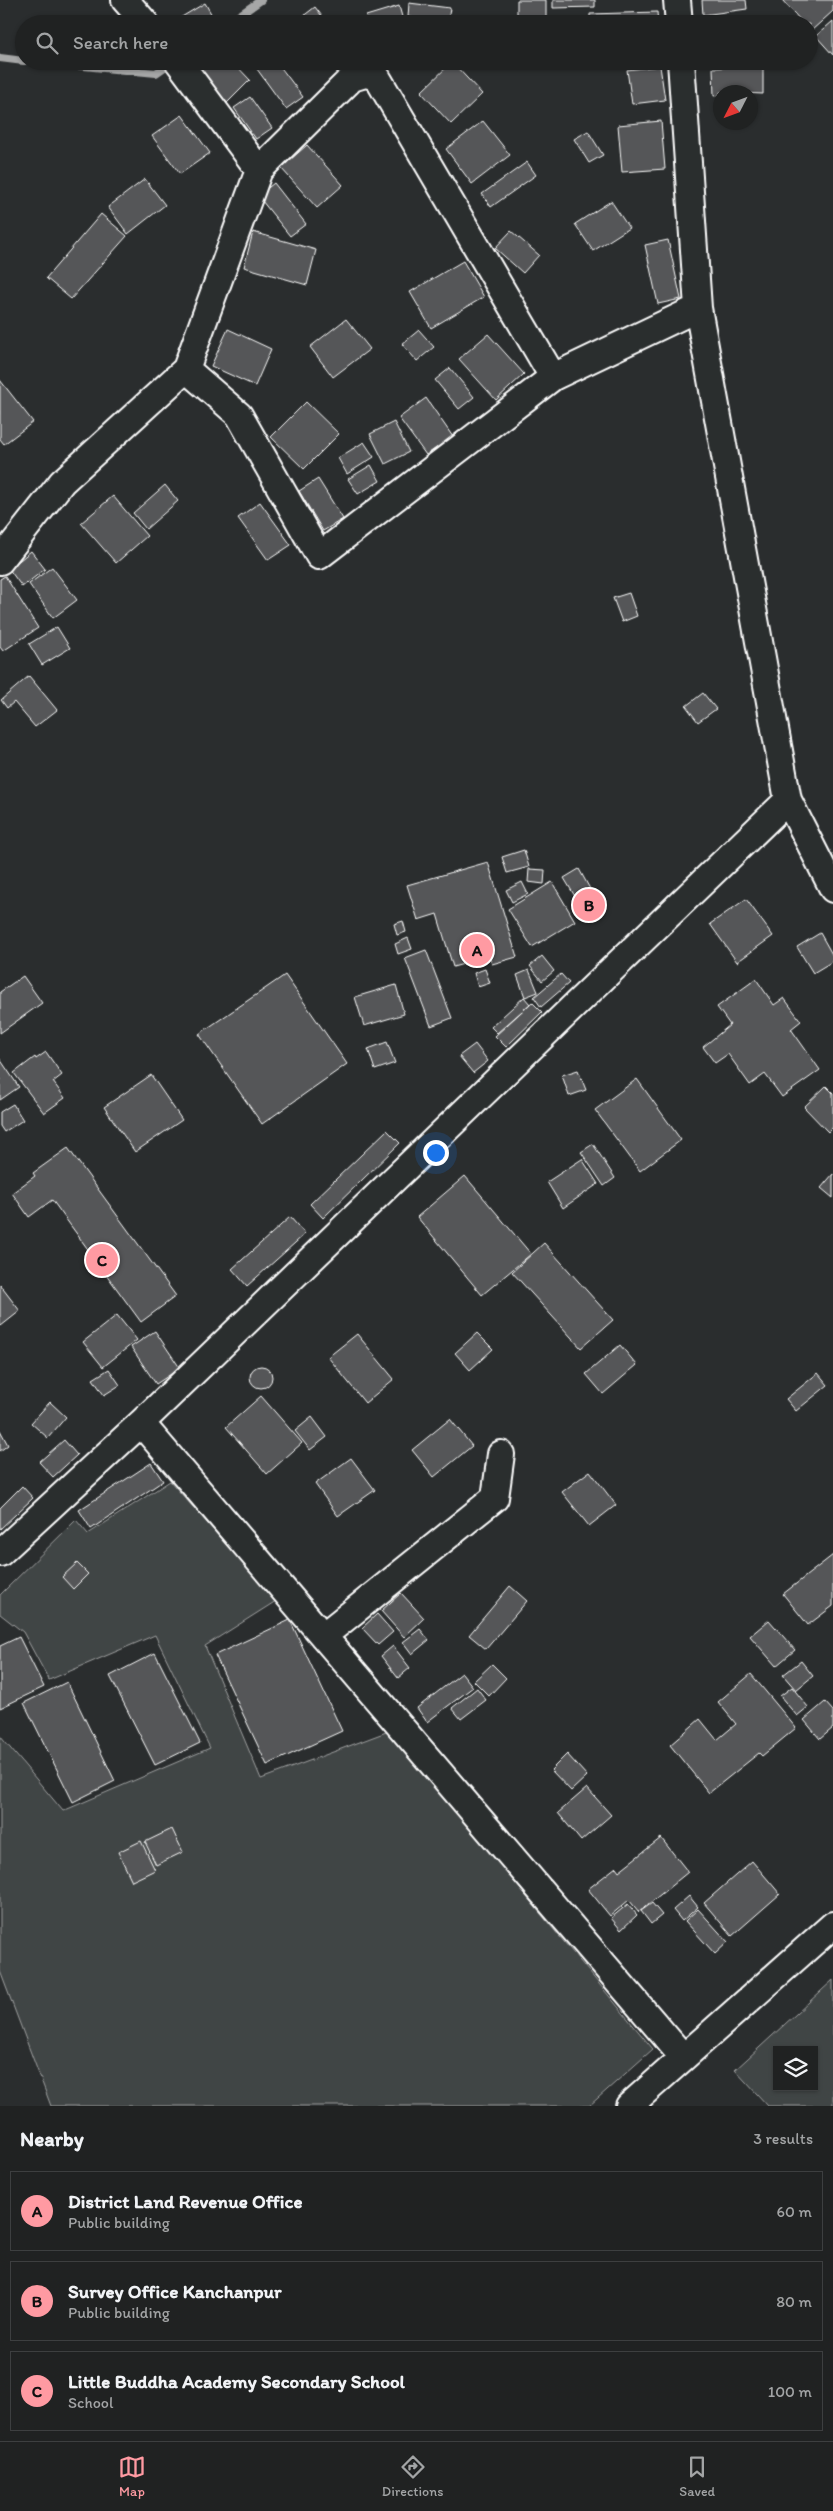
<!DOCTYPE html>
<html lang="en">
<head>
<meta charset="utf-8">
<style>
	:root { --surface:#202222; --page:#2d2f2f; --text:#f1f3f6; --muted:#a2a4a5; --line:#3d3f40; --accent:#ff9aa2 }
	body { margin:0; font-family:Itim,sans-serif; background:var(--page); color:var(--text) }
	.controls { position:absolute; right:15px; bottom:15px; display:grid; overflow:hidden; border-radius:0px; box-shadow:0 1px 4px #0004 }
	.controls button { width:45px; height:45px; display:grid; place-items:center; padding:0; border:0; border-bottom:1px solid var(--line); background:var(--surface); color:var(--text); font:25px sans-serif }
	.compass { position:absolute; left:713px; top:85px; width:45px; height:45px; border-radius:50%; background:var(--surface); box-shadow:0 1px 4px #0004; rotate:228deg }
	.you { position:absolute; left:435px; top:1152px; width:18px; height:18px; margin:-12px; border:4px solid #fff; border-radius:50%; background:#1a73e8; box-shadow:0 0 0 8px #1a73e833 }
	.badge { display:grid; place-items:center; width:32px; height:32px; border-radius:50%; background:var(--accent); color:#111; font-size:16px; font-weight:700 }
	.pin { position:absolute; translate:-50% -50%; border:2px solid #fff; box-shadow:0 1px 5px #0006 }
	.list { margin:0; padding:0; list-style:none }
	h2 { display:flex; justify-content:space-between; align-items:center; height:65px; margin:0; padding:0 20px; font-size:21px }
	h2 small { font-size:16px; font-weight:400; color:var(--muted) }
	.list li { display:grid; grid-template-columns:32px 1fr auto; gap:15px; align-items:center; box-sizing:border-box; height:80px; margin:0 10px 10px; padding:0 10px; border:1px solid var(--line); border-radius:0px }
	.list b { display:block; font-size:19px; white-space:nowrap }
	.list p { margin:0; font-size:16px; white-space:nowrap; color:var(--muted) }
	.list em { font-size:16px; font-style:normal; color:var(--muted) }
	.icon { flex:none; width:28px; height:28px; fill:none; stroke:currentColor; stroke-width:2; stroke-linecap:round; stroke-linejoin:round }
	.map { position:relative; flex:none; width:833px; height:2106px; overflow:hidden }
	.search { position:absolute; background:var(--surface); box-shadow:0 1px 4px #0004; left:15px; right:15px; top:15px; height:55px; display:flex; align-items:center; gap:12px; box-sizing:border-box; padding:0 18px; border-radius:28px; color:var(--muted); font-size:19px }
	.sheet { height:335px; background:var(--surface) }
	nav { display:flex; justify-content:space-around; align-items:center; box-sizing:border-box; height:70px; border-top:1px solid var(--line); background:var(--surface); font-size:14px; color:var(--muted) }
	nav a { display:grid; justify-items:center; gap:2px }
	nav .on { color:var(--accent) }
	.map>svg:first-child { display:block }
</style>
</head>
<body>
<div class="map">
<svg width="833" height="2106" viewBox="0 0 833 2106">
	<rect width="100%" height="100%" fill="#2a2d2e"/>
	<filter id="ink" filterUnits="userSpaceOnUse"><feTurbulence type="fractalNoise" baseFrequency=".02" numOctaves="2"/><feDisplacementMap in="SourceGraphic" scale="10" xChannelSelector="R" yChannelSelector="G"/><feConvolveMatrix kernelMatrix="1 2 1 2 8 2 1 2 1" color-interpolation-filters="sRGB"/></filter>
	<g filter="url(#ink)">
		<path fill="#414445" stroke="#a0a2a2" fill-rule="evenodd" d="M170,1481l106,120 -71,45 56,133 128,-48 264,318 -64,57h-538l-51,-135v-235l63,75 147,-63 -55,-113 -106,45 -26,-48 -23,-18v-19l76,-75 12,14z
			M833,1980v126h-65l-33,-36zM777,2050h37v37h-37z"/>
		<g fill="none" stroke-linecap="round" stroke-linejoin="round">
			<path stroke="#a6a7a7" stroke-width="8" d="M227,24l34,-24
				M0,58l24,3
				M31,61l125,12 17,-12"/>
		</g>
		<path fill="#555758" stroke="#fff" d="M517,0h29v24h-29z
			M553,0h42v7l-42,1z
			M702,0h44l1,9 -44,6z
			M782,0h51v11l-22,20 -2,-7h-5z
			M205,3l8,14 -12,7h-31z
			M409,3l41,5 -2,14 -40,-5z
			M399,6l5,18h-35l-3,-8z
			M315,7l13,17h-35z
			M657,12l1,12h-68v-10z
			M833,21v34l-17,-19z
			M198,61h34l18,19 -23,23 -34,-37z
			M259,61h17l27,36 -17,12 -32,-44z
			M502,61h32v1h-32z
			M540,61h40l-39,3z
			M452,62l30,32 -31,30 -30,-32z
			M660,66l5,34 -33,4 -5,-34z
			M763,66v28l-43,-2v3l-6,1 -1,-28z
			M250,97l22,31 -16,11 -22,-31z
			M182,115l28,38 -30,21 -28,-38z
			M483,121l27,34 -38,29 -26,-35z
			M661,121l4,48 -43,3 -4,-47z
			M588,131l15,24 -14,8 -15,-24z
			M307,145l36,40 -26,23 -36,-40z
			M527,162l9,13 -45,32 -9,-13z
			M145,179l20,26 -37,29 -20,-27z
			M274,183l32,41 -16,12 -32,-40z
			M611,201l18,27 -36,23 -18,-27z
			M101,214l26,22 -56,63 -25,-21z
			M511,231l28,24 -16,18 -28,-25z
			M253,232l63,18 -9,35 -63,-18z
			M668,240l13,59 -23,5 -13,-59z
			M463,261l21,36 -53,31 -21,-36z
			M346,319l24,30 -37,28 -23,-30z
			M228,329l43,20 -16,37 -44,-20z
			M419,330l15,17 -17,14 -15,-17z
			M488,334l36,40 -28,26 -37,-41z
			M450,368l24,29 -15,12 -24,-29z
			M0,380l33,42 -29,22 -4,-5z
			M426,398l27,39 -27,18 -27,-37z
			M306,402l33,32 -35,35 -33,-32z
			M394,422l15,30 -24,12 -15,-30z
			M364,442l10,15 -27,17 -9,-16z
			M371,465l9,16 -22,13 -10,-15z
			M318,479l25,40 -20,12 -24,-40z
			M165,485l13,16 -32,28 -13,-16z
			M113,496l34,40 -31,27 -35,-40z
			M260,502l31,43 -23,15 -30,-42z
			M31,551l14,18 -23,18 -13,-18z
			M52,567l25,33 -24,18 -24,-34z
			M5,576l33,52 -35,23 -3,-4v-68z
			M629,593l8,23 -15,6 -9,-24z
			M57,627l13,21 -28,17 -13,-21z
			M29,676l28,34 -22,17 -21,-25 -7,6 -6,-8z
			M703,693l13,16 -18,13 -12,-16z
			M524,850l5,17 -22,6 -5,-16z
			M488,862l29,95 -25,7 -3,-7 -36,10 -16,-53 -19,6 -11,-35z
			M529,869l16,1 -1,14 -16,-2z
			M579,869l11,20 -14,9 -12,-20z
			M522,882l6,12 -16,8 -6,-12z
			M552,882l23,39 -43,26 -24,-38z
			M746,899l27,37 -36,26 -27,-38z
			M403,921l3,11 -9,3 -3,-11z
			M820,933l13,23v5l-20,12 -16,-26z
			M408,938l4,11 -14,5 -3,-10z
			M426,950l26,68 -21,8 -26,-68z
			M542,956l12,15 -12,10 -12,-15z
			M485,969l5,14 -12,4 -4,-14z
			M529,970l9,22 -13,5 -8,-22z
			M561,974l8,9 -28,24 -7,-10z
			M285,975l62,89 -85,60 -63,-90z
			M23,976l19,27 -42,30v-41z
			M756,979l18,26 10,-7 17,23 -10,8 29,41 -38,27 -17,-23 -15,11 -22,-31 -13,9 -12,-16 27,-22 -13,-18z
			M396,985l8,29 -40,12 -9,-29z
			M524,997l6,7 -33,29 -6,-6z
			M532,1002l10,10 -36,35 -11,-11z
			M387,1042l8,21 -20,7 -7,-21z
			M475,1044l13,17 -15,12 -14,-17z
			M46,1052l16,23 -9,7 12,16 -21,15 -30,-40 21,-16 1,2z
			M0,1059l19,28 -19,13z
			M578,1070l8,20 -17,6 -7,-21z
			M151,1075l31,45 -47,32 -31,-45z
			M637,1079l44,61 -41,31 -45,-61z
			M826,1086l7,7v34l-5,5 -24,-25z
			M13,1104l10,16 -19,12 -4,-6v-14z
			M387,1130l13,13 -77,75 -13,-14z
			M593,1144l22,34 -11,8 -23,-34z
			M68,1148l108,148 -35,26 -89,-122 -23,17 -17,-24 23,-17 -2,-3z
			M582,1159l16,25 -35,24 -16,-26z
			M833,1174v24l-12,-10z
			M465,1176l66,78 -49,41 -65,-78z
			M290,1217l15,17 -58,52 -15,-17z
			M544,1243l69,77 -32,28 -69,-76z
			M0,1285l20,26 -19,15 -1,-2z
			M117,1315l20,25 -34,27 -20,-25z
			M155,1331l25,37 -24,16 -25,-37z
			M477,1333l16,16 -23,21 -15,-17z
			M357,1334l37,45 -29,24 -37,-46z
			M620,1345l17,20 -34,29 -17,-20z
			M250 1377a11 11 0 1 1 22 0a11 11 0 1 1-22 0Z
			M109,1369l11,16 -16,10 -11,-16z
			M818,1373l10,12 -32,26 -10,-12z
			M261,1396l41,47 -35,31 -41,-47z
			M50,1402l16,15 -18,21 -17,-15z
			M312,1417l15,20 -17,13 -15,-19z
			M450,1419l22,27 -38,31 -22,-27z
			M0,1430l8,15 -8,6z
			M64,1440l13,15 -24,22 -14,-15z
			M351,1458l24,32 -37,26 -23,-32z
			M151,1463l12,18 -72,48 -12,-19z
			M590,1471l26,34 -27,21 -27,-34z
			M22,1486l11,12 -33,31v-21z
			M833,1555v51l-25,19 -25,-31z
			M77,1563l11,11 -15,15 -11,-12z
			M510,1586l17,15 -41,48 -17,-14z
			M401,1593l23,25 -20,19 -23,-26z
			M377,1614l16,18 -15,13 -16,-17z
			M290,1620l52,111 -75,34 -52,-110z
			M769,1620l26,30 -19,16 -26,-30z
			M420,1629l9,11 -17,14 -9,-12z
			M19,1637l25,50 -44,21v-62z
			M393,1646l17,22 -12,10 -17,-22z
			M155,1653l45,90 -45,22 -45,-89z
			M801,1661l12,15 -17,14 -13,-15z
			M492,1664l14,14 -17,18 -15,-15z
			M462,1673l11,14 -46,35 -10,-14z
			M751,1674l45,54 -34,28 -3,-3 -50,40 -39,-48 30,-26 17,21 19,-16 -18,-22z
			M67,1682l48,99 -42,21 -49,-99z
			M792,1687l16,20 -11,9 -17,-20z
			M477,1688l9,12 -25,19 -9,-11z
			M825,1702l8,9v17l-13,11 -16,-19z
			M567,1754l20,22 -16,15 -20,-21z
			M587,1788l24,27 -30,26 -23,-28z
			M172,1829l11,23 -27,13 -11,-23z
			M661,1838l27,34 -49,40 -10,-12 -19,16 -22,-27 28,-22 3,4z
			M141,1841l14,29 -23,11 -14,-29z
			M752,1861l28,33 -48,42 -28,-33z
			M689,1896l9,11 -16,14 -9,-11z
			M652,1903l10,12 -11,9 -10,-13z
			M628,1904l9,11 -16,15 -10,-12z
			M698,1909l30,33 -13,12 -30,-33z"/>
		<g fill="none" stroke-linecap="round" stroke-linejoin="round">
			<g stroke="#fff" stroke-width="30">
				<path id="minor" d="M125,0l21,24
					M677,0l2,24
					M178,61l81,109 -73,199
					M681,61l17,247 90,492 45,89
					M259,170l93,-92 13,-4 12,3 176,300
					M0,561l62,-79 124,-113 53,46 80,141 234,-179 145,-69
					M141,1423l542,634
					M0,1553l141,-130 647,-623
					M323,1636l172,-138 6,-44
					M629,2106l204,-181"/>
			</g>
			<use href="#minor" stroke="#2a2d2e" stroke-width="26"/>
		</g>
	</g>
</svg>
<div class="controls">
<button><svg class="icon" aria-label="layers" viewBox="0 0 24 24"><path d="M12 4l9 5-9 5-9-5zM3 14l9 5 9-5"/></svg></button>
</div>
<svg class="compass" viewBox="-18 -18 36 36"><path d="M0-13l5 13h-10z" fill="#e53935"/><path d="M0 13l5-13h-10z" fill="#a2a4a5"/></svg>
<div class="you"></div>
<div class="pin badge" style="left:477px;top:950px">A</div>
<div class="pin badge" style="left:589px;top:905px">B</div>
<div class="pin badge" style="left:102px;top:1260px">C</div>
<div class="search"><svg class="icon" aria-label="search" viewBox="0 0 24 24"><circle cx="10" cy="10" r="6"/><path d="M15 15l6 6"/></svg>Search here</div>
</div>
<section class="sheet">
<h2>Nearby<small>3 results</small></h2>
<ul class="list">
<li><span class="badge">A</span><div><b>District Land Revenue Office</b><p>Public building</p></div><em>60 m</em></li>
<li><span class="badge">B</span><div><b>Survey Office Kanchanpur</b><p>Public building</p></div><em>80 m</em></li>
<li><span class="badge">C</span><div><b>Little Buddha Academy Secondary School</b><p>School</p></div><em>100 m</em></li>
</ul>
</section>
<nav>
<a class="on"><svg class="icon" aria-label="map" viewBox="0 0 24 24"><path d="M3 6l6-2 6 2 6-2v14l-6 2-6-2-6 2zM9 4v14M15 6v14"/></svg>Map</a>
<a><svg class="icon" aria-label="directions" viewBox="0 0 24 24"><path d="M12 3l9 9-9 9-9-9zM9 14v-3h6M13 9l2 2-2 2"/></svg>Directions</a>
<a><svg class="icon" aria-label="saved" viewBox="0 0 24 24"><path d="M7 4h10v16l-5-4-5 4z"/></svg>Saved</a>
</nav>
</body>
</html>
